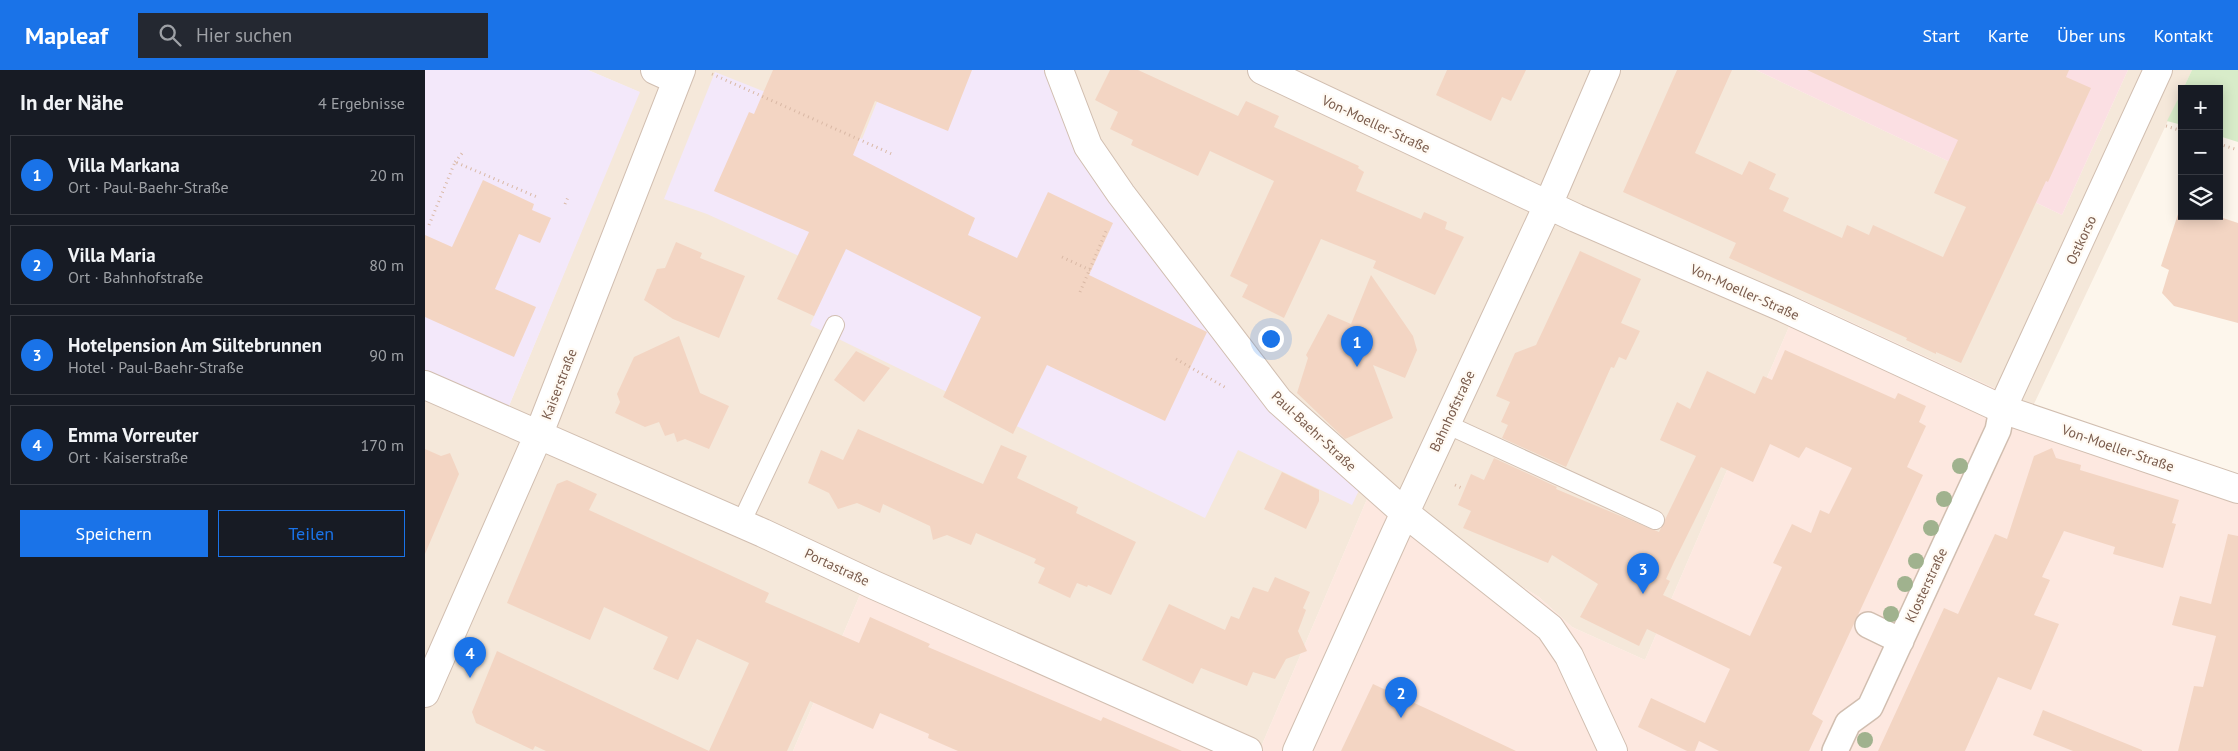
<!DOCTYPE html>
<html lang="de">
<head>
<meta charset="utf-8">
<style>
	:root { --surface:#171b24; --page:#242831; --text:#f1f3f6; --muted:#9ea1a6; --line:#363941; --accent:#1a73e8 }
	body { margin:0; font-family:"PT Sans",sans-serif; background:var(--page); color:var(--text) }
	.controls { position:absolute; right:15px; top:15px; display:grid; overflow:hidden; border-radius:0px; box-shadow:0 2px 12px #0003 }
	.controls button { width:45px; height:45px; display:grid; place-items:center; padding:0; border:0; border-bottom:1px solid var(--line); background:var(--surface); color:var(--text); font:25px sans-serif }
	.you { position:absolute; left:845px; top:268px; width:18px; height:18px; margin:-12px; border:4px solid #fff; border-radius:50%; background:#1a73e8; box-shadow:0 0 0 8px #1a73e833 }
	.badge { display:grid; place-items:center; width:32px; height:32px; border-radius:50%; background:var(--accent); color:#fff; font-size:16px; font-weight:700 }
	.pin { position:absolute; translate:-50% -41px; filter:drop-shadow(0 1px 2px #0008) }
	.pin::after { content:''; position:absolute; top:26px; width:18px; height:15px; background:inherit; clip-path:polygon(0 0,100% 0,50% 100%) }
	.list { margin:0; padding:0; list-style:none }
	h2 { display:flex; justify-content:space-between; align-items:center; height:65px; margin:0; padding:0 20px; font-size:21px }
	h2 small { font-size:16px; font-weight:400; color:var(--muted) }
	.list li { display:grid; grid-template-columns:32px 1fr auto; gap:15px; align-items:center; box-sizing:border-box; height:80px; margin:0 10px 10px; padding:0 10px; border:1px solid var(--line); border-radius:0px }
	.list b { display:block; font-size:19px; white-space:nowrap }
	.list p { margin:0; font-size:16px; white-space:nowrap; color:var(--muted) }
	.list em { font-size:16px; font-style:normal; color:var(--muted) }
	.actions { display:flex; gap:10px; padding:15px 20px }
	.actions a { flex:1; padding:11px 0; border:1px solid var(--accent); border-radius:0px; text-align:center; font-size:18px; color:var(--accent) }
	.actions .main { background:var(--accent); color:#fff }
	.icon { flex:none; width:28px; height:28px; fill:none; stroke:currentColor; stroke-width:2; stroke-linecap:round; stroke-linejoin:round }
	.map { position:relative; flex:none; width:1813px; height:681px; overflow:hidden }
	header { display:flex; align-items:center; gap:30px; box-sizing:border-box; height:70px; padding:0 25px; background:var(--accent); color:#fff }
	header strong { font-size:24px }
	nav { display:flex; gap:28px; margin-inline-start:auto; font-size:18px }
	.search { width:350px; height:45px; background:var(--page); display:flex; align-items:center; gap:12px; box-sizing:border-box; padding:0 18px; border-radius:0px; color:var(--muted); font-size:19px }
	main { display:flex }
	aside { flex:1; background:var(--surface) }
	.map>svg:first-child { display:block }
</style>
</head>
<body>
<header>
<strong>Mapleaf</strong>
<div class="search"><svg class="icon" aria-label="search" viewBox="0 0 24 24"><circle cx="10" cy="10" r="6"/><path d="M15 15l6 6"/></svg>Hier suchen</div>
<nav><a>Start</a><a>Karte</a><a>Über uns</a><a>Kontakt</a></nav>
</header>
<main>
<aside>
<h2>In der Nähe<small>4 Ergebnisse</small></h2>
<ul class="list">
<li><span class="badge">1</span><div><b>Villa Markana</b><p>Ort · Paul-Baehr-Straße</p></div><em>20 m</em></li>
<li><span class="badge">2</span><div><b>Villa Maria</b><p>Ort · Bahnhofstraße</p></div><em>80 m</em></li>
<li><span class="badge">3</span><div><b>Hotelpension Am Sültebrunnen</b><p>Hotel · Paul-Baehr-Straße</p></div><em>90 m</em></li>
<li><span class="badge">4</span><div><b>Emma Vorreuter</b><p>Ort · Kaiserstraße</p></div><em>170 m</em></li>
</ul>
<div class="actions"><a class="main">Speichern</a><a>Teilen</a></div>
</aside>
<div class="map">
<svg width="1813" height="681" viewBox="0 0 1813 681">
	<rect width="100%" height="100%" fill="#fdf6ec"/>
	<path fill="#f5e8da" d="M163,0h1168l306,145 66,-145h64l-159,336 -232,-107 -156,361 -73,-33 -33,-30 -169,-105 -109,255 -393,-171 -75,175h-368v-375l81,37 133,-321z"/>
	<path fill="#fde8e0" d="M1376,229l232,107 205,74v271h-1445l75,-175 393,171 109,-255 169,105 33,30 73,33z"/>
	<path fill="#f3e8fa" d="M0,0h163l52,22 -134,321 -81,-37z
		M465,0h160l35,78 275,340 -8,17 -114,-55 -33,68 -395,-193 24,-53 -127,-58 -43,-15 51,-127 100,40 47,27z"/>
	<path fill="#fbdfe3" d="M1331,0h372l-66,145z"/>
	<path fill="#d8ecc9" d="M1767,0h46v72l-19,-6v-47h-36z
		M1757,21v34l-15,-4z"/>
	<path fill="#f3d5c3" fill-rule="evenodd" d="M348,0h199l-24,61 -73,-30 -22,54 122,63 -7,17 49,23 31,-66 65,31 -24,52 118,57 -42,89 -118,-56 -34,69 -70,-37 38,-80 -135,-68 -32,67 -37,-17 32,-67 -95,-41 35,-79 5,2z
		M685,0h28l100,46 8,-15 33,15 -5,11 85,39 -1,2 6,4 -8,19 65,28 3,-7 23,10 -2,7 19,8 -29,58 -62,-27 3,-7 -55,-22 -37,79 -42,-21 6,-12 -18,-9 44,-95 -64,-30 -12,25 -67,-31 2,-5 -23,-11 8,-17 -23,-12z
		M1022,0h79l-15,31 -9,-4 -11,24 -55,-26z
		M1252,0h55l-37,83 47,22 7,-14 27,13 -7,15 20,9 -6,13 59,27 5,-13 22,10 4,-10 70,32 23,-50 -32,-14 24,-53 -151,-70h262l-3,7 25,11 -43,94 -2,-1 -85,182 -25,-11v2l-30,-14 1,-2 -178,-80 7,-15 -113,-51z
		M58,110l51,24 -2,6 19,8 -11,25 -21,-9 -24,55 41,18 -22,50 -89,-40v-82l27,12z
		M1756,135l1,11h35l21,7v100l-64,-17 -12,-13 7,-23 -8,-4z
		M251,172l26,11 -2,5 45,18 -26,62 -46,-19 -29,-19 13,-31 8,-1z
		M1155,181l61,28 -20,44 19,8 -14,29 -7,-3 -5,11 -3,-1 -45,100 -64,-29 6,-13 -7,-3 9,-20 -14,-6 19,-43 21,-8z
		M946,205l42,61 4,14 -12,28 -32,-13 20,53 -48,21 -48,-46 11,-35 -2,-3 22,-41 23,10z
		M254,266l21,57 29,13 -20,43 -24,-10 -8,3 -3,-9 -9,3 -6,-14 -14,5 -30,-14 5,-11 -3,-8 17,-37z
		M1360,280l110,49 3,-6 28,13 -7,16 7,4 -19,41 16,8 -111,239 11,7 -14,30h-90l-20,-10 -4,10h-8l-49,-24 13,-29 54,25 25,-54 -83,-40 -8,17 -59,-29 18,-33 -46,-29 -4,8 -85,-35 8,-17 -13,-6 13,-31 13,6 10,-22 63,29 -1,2 103,43 37,-76 -36,-16 17,-38 13,7 17,-38 48,23 8,-18 9,4zM1345,374l29,14 7,-11 46,21 -23,46 -9,-4 -9,23 -19,-9 -19,39 9,4 -32,69 -87,-41 7,-14 -4,-2 8,-17 47,-95 32,15z
		M431,281l34,17 -26,34 -30,-22z
		M433,359l125,55 18,-39 26,11 -10,22 61,29 -2,6 60,29 -25,53 -23,-10 -1,2 -10,-4 -7,15 -32,-15 7,-15 -11,-5 2,-4 -60,-26 -5,12 -24,-10 -14,5 -3,-14 -47,-22 -3,9 -23,-10 -19,6 -9,-16 -21,-10 13,-33 22,10z
		M1627,378l4,10 25,7 -1,5 99,30 -7,23 4,1 -13,44 -50,-14 2,-7 -51,-16 -22,46 8,3 -16,35 25,9 -28,66 -33,-13 -33,74h-87l66,-143 14,6 37,-80 12,5 27,-83z
		M0,379l16,7 9,-3 9,21 -34,80z
		M857,402l37,18v11l-13,28 -42,-20z
		M142,410l30,14 -8,16 180,83 -4,9 94,41 11,-26 60,27 -2,3 173,74 2,-4 79,34h-224l-30,-13 1,-4 -49,-21 -7,16 -63,-28 -23,50h-78l40,-88 -52,-24 -19,41 -25,-11 15,-32 -64,-30 -14,33 -83,-37 50,-119z
		M1803,464l10,2v215h-60l16,-65 9,1 13,-51 -44,-11 8,-29 31,8z
		M850,507l35,15 -7,16 3,2 -8,21 9,20 -21,8 -11,20 -22,-7 -6,14 -46,-18 -8,16 -51,-24 27,-56 56,26 6,-14 8,3 14,-32 15,5z
		M72,581l212,100h-163l-11,-5 -2,4 -57,-27 -4,-11z
		M948,614l63,29 80,38h-175z
		M1618,640l99,40v1h-69l-40,-16z"/>
	<g fill="none" stroke-linecap="round" stroke-linejoin="round">
		<g stroke="#d1beb0" stroke-width="20">
			<path id="service" d="M1021,354l209,96
				M316,453l94,-198"/>
		</g>
		<g stroke="#d1beb0" stroke-width="28">
			<path id="pedestrian" d="M1443,555l33,16
				M1410,681l13,-28 22,-16 128,-277 4,-21"/>
		</g>
		<g stroke="#d1beb0" stroke-width="30">
			<path id="minor" d="M230,0l22,10
				M634,0l29,76 33,48 158,207 126,112 145,115 19,28 44,95
				M837,0l314,148 208,90 218,101 236,80
				M0,315l338,148 111,52 374,166
				M1577,339l156,-339
				M0,623l113,-257 143,-366
				M872,681l98,-217 153,-329 58,-135"/>
		</g>
		<path stroke="#d9b8a5" stroke-width="3" stroke-dasharray="1 4" stroke-linecap="butt" d="M287,4l182,81
			M1741,56l16,5
			M1794,74l19,6
			M30,92l8,-10
			M140,134l4,-9
			M4,155l26,-63 82,35
			M637,187l28,13
			M655,222l27,-63
			M751,289l52,30
			M1030,415l9,4"/>
		<use href="#service" stroke="#fff" stroke-width="18"/>
		<use href="#pedestrian" stroke="#fff" stroke-width="25"/>
		<use href="#minor" stroke="#fff" stroke-width="28"/>
	</g>
	<g fill="#a0b28e">
		<circle cx="1535" cy="396" r="8"/>
		<circle cx="1519" cy="429" r="8"/>
		<circle cx="1506" cy="458" r="8"/>
		<circle cx="1491" cy="491" r="8"/>
		<circle cx="1480" cy="514" r="8"/>
		<circle cx="1466" cy="544" r="8"/>
		<circle cx="1440" cy="670" r="8"/>
	</g>
	<g text-anchor="middle" dominant-baseline="central" stroke-width="4.5" stroke-linejoin="round" paint-order="stroke">
		<g font-size="14" fill="#7a5c4d" stroke="#fffaf3">
			<text transform="translate(951 54) rotate(25)">Von-Moeller-Straße</text>
			<text transform="translate(1656 170) rotate(-65)">Ostkorso</text>
			<text transform="translate(1320 222) rotate(24)">Von-Moeller-Straße</text>
			<text transform="translate(134 314) rotate(-69)">Kaiserstraße</text>
			<text transform="translate(1027 341) rotate(-65)">Bahnhofstraße</text>
			<text transform="translate(889 361) rotate(43)">Paul-Baehr-Straße</text>
			<text transform="translate(1693 378) rotate(19)">Von-Moeller-Straße</text>
			<text transform="translate(412 497) rotate(25)">Portastraße</text>
			<text transform="translate(1501 515) rotate(-65)">Klosterstraße</text>
		</g>
	</g>
</svg>
<div class="controls">
<button>+</button>
<button>−</button>
<button><svg class="icon" aria-label="layers" viewBox="0 0 24 24"><path d="M12 4l9 5-9 5-9-5zM3 14l9 5 9-5"/></svg></button>
</div>
<div class="you"></div>
<div class="pin badge" style="left:932px;top:297px">1</div>
<div class="pin badge" style="left:976px;top:648px">2</div>
<div class="pin badge" style="left:1218px;top:524px">3</div>
<div class="pin badge" style="left:45px;top:608px">4</div>
</div>
</main>
</body>
</html>
